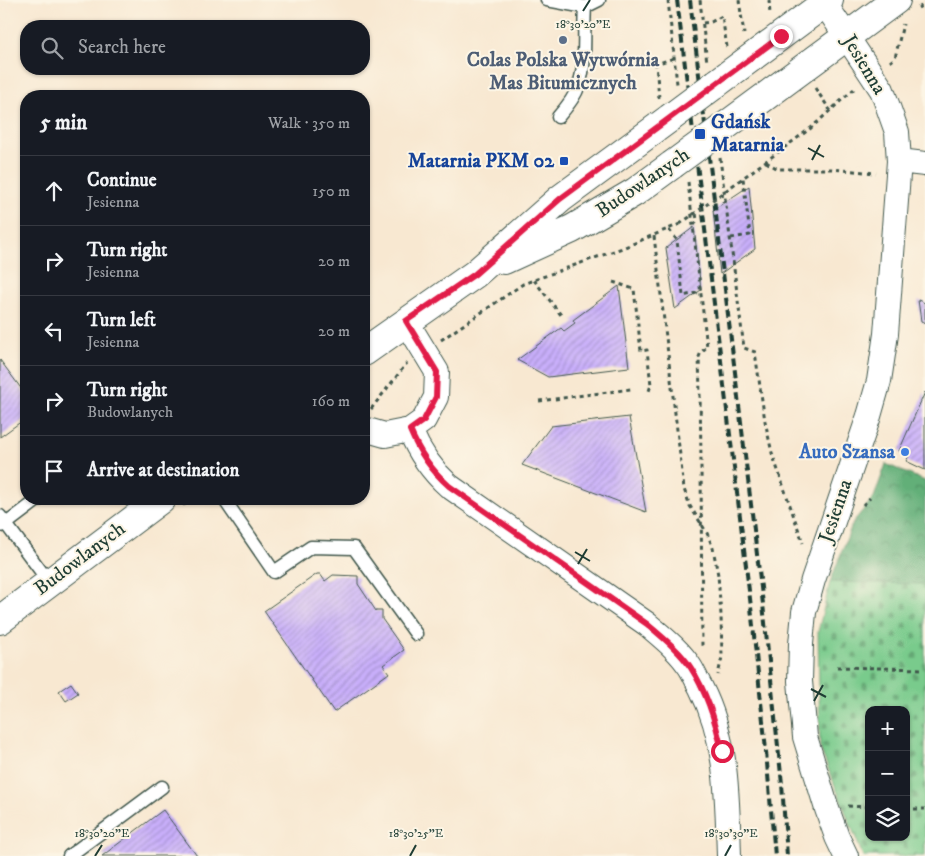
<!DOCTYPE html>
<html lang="en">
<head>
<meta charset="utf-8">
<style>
	:root { --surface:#171b24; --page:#242831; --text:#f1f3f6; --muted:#9ea1a6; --line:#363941 }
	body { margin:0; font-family:"IM FELL DW Pica",serif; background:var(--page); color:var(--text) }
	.controls { position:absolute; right:15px; bottom:15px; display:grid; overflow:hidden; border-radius:10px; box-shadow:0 1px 4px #0004 }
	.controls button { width:45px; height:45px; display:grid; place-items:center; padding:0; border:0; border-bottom:1px solid var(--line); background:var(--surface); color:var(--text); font:25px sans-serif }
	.stop { position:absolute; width:15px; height:15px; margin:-11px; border:4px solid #e11d48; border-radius:50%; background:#fff }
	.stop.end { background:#e11d48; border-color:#fff; box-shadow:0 1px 5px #0008 }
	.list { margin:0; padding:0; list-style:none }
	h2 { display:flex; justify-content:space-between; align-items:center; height:65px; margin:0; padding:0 20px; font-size:21px }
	h2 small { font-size:16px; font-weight:400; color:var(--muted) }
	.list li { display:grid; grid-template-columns:32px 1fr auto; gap:15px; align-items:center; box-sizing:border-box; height:70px; padding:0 20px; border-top:1px solid var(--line) }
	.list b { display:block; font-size:19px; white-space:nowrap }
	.list p { margin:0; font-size:16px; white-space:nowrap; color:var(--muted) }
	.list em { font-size:16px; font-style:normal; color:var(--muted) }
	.icon { flex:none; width:28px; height:28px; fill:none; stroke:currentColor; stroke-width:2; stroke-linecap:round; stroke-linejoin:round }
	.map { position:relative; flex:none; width:925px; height:856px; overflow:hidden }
	.search { position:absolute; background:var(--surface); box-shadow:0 1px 4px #0004; left:20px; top:20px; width:350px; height:55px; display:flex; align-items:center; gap:12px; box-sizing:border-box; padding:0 18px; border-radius:20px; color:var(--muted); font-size:19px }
	.panel { position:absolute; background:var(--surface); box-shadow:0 1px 4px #0004; left:20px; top:90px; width:350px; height:415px; border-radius:20px }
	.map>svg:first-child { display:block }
</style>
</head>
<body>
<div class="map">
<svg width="925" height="856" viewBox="0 0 925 856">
	<defs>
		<pattern id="forest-crowns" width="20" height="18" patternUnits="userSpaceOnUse" patternTransform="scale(1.25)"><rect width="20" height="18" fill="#62af78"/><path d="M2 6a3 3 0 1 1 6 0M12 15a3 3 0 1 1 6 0" fill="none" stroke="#509063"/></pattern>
		<pattern id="cemetery-stones" width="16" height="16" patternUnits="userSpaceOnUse" patternTransform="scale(1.25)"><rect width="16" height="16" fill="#79cb8c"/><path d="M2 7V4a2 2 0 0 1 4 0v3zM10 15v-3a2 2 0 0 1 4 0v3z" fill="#63a673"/></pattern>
		<pattern id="building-hatch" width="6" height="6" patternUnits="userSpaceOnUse" patternTransform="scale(1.25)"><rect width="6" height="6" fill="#c9affb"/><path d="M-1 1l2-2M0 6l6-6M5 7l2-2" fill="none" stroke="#a390cc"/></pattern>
	</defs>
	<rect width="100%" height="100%" fill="#fcf5e5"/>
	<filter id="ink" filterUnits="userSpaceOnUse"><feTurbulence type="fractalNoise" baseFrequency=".02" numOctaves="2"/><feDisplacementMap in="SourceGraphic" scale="10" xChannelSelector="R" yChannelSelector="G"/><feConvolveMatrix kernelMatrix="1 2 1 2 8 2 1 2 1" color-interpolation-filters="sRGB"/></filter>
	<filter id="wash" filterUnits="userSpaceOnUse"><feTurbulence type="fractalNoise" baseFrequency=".0096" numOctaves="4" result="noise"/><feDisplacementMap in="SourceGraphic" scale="20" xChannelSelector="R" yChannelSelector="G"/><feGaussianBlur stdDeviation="1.12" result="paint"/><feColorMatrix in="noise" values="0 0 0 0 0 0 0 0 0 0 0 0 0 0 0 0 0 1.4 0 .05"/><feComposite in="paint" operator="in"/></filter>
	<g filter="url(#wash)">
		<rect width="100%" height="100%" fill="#f8e8d1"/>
		<path fill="url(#forest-crowns)" stroke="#407656" d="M886,464l39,17v103l-95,-2 23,-60 21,-25z"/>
		<path fill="url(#cemetery-stones)" stroke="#4c8460" fill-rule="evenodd" d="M830,582l95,2v272h-62l-43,-108 -2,-116zM869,710h37v127h-37z"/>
		<g id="blocks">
			<path fill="url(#building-hatch)" d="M749,186l6,63 -35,25 -7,-64z
				M694,227l7,63 -26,19 -9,-61z
				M619,286l10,81 -81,10 -31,-17 44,-32 3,3 11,-8 -2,-3z
				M918,300l7,3v20l-4,-2z
				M0,360l26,35v23l-26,19z
				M925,392v78l-19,-9 3,-5 -10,-5z
				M629,417l17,95 -124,-47 29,-39z
				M317,574h3l5,7 8,-6 25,1v8l18,27h6v8l22,31 -21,15 6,8 -55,39 -70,-101z
				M71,683l7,10 -12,8 -7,-10z
				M163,810l34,46h-95z"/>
		</g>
	</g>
	<g filter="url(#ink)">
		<use href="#blocks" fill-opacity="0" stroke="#40574c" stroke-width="1"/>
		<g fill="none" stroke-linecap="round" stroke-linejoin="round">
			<g stroke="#40574c" stroke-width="15">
				<path id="service" d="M547,0l38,7
					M558,117c8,-9 17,-20 21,-32 8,-24 4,-53 6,-78l14,-7
					M224,499l50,73 37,-25 43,1 62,86
					M0,516l49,66
					M0,526l6,-2 33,-25
					M69,856l93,-69"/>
			</g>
			<g stroke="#40574c" stroke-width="26">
				<path id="minor" d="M825,4l57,86 15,42 2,29 -13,173 -7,47 -10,35 -56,164 -9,32 -3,32 -1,37 5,56 22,72 10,28 9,19
					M899,161l26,3
					M364,429l21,6 25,-5 14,-10 12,-23 1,-25 -31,-51
					M410,430c9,22 21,40 39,56l198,138c15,13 32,26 43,43 4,6 7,14 11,21 27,53 26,109 28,168"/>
			</g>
			<g stroke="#40574c" stroke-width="30">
				<path id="secondary" d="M717,83l112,-83
					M724,127l172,-127
					M504,260l68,-31 63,-37 37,-27
					M364,352l111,-78 85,-75 110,-81
					M0,620l161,-121"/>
			</g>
			<path stroke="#40574c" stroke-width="3" stroke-dasharray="4 4" stroke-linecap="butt" d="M668,0l9,84
				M700,0l7,63
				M739,0l5,34
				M769,0l1,15
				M918,8l7,-4
				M703,23l8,-1 11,-6 5,31
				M890,62l5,-4 8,-34
				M815,88l15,22
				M659,98l-3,-34 18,-6
				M720,158l24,190 11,4 10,69 7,32 31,90
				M766,162l12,7h53l45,4
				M688,182l19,165 -6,5 -2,5c3,97 2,193 3,289
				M732,186l79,-58 44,-40
				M722,193l1,8 4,1
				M694,225l3,-4 -1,-9
				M669,230l8,10 6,56 18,-4
				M654,236l30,253 6,17 17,27 6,15 5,27 3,40 1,42 -4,18
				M731,238l19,-3 -7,-57
				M534,280l27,35
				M613,282l21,7 7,62 6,-1 4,35 -3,9
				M441,340l82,-56 102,-37 55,-23
				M539,401l92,-12
				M371,409l36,-46
				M183,505l11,-6
				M863,505l7,-7
				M837,667l88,2
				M848,806l21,1
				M906,809h19"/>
			<use href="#service" stroke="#fff" stroke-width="12"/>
			<use href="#minor" stroke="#fff" stroke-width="24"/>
			<use href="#secondary" stroke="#fff" stroke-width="28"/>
			<path stroke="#1f3d34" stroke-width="4" stroke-dasharray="8 4" stroke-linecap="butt" d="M677,0l74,607 14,133 10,116
				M690,0l73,604 19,180 5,72"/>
			<g stroke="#40574c" stroke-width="30" stroke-linecap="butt">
				<path id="secondary-bridge" d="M670,118l47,-35
					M672,165l52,-38"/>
			</g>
			<path stroke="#40574c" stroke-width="3" stroke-dasharray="4 4" stroke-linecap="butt" d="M680,224l52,-38"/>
			<use href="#secondary-bridge" stroke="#fff" stroke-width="28"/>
		</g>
	</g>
	<g fill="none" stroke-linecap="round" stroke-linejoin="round" filter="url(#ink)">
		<path stroke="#e11d48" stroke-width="6" d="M722,751c-6,-29 -15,-58 -31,-83 -11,-17 -29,-31 -44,-44l-198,-138c-18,-16 -30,-34 -39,-56l14,-10 12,-23 1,-25 -31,-51 69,-47 85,-75 221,-163"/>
	</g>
	<path fill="none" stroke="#1f3d34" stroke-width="2" d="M583,11l7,-11M808,148l16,9M812,160l8,-15M575,552l15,9M578,564l9,-15M811,689l15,8M814,701l9,-16M95,856l7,-11M410,856l6,-11M725,856l6,-11"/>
	<circle fill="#5c6f8a" stroke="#fcf5e5" stroke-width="2" cx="563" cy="40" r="5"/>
	<g fill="#1a4fb4" stroke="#fcf5e5" stroke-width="2">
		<rect x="694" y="128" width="12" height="12" rx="2.5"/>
		<rect x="559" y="156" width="10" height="10" rx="2.5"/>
	</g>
	<circle fill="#3f7fe0" stroke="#fcf5e5" stroke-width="2" cx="905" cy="452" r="5"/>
	<g text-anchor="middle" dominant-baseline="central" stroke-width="4" stroke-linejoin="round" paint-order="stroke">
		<g font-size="20" font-weight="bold" fill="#4e5e75" stroke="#fcf5e5">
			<text x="563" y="60">Colas Polska Wytwórnia<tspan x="563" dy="23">Mas Bitumicznych</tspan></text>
		</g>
		<g font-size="20" fill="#1f3d34" stroke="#fcf5e5">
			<text transform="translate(864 65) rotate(59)">Jesienna</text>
			<text transform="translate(643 183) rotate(-34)">Budowlanych</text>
			<text transform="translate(836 511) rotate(-71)">Jesienna</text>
			<text transform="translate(80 559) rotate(-37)">Budowlanych</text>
		</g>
		<g font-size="20" font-weight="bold" fill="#164399" stroke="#fcf5e5" text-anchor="start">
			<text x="711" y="122">Gdańsk<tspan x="711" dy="23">Matarnia</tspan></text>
			<text x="554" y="161" text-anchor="end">Matarnia PKM 02</text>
		</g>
		<g font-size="20" font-weight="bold" fill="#366cbe" stroke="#fcf5e5" text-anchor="end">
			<text x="895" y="452">Auto Szansa</text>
		</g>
	</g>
	<g font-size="12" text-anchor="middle" fill="#1f3d34" stroke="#fcf5e5" stroke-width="4" stroke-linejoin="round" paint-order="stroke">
		<text x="583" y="28">18°30'20"E</text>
		<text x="102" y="837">18°30'20"E</text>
		<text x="416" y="837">18°30'25"E</text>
		<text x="731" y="837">18°30'30"E</text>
	</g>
</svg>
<div class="controls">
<button>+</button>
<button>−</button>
<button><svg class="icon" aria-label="layers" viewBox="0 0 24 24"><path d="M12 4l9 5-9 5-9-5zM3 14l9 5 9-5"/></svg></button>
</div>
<div class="stop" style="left:722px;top:751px"></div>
<div class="stop end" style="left:781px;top:36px"></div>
<div class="search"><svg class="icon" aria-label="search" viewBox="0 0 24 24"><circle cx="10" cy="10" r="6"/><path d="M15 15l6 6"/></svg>Search here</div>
<section class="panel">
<h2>5 min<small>Walk · 350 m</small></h2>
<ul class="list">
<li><svg class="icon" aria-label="ahead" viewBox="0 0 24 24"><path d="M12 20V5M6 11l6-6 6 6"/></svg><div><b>Continue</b><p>Jesienna</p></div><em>150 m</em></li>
<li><svg class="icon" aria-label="right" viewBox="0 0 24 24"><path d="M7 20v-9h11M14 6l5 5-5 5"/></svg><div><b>Turn right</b><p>Jesienna</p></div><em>20 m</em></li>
<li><svg class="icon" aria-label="left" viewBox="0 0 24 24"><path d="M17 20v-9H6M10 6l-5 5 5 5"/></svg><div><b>Turn left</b><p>Jesienna</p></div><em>20 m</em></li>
<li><svg class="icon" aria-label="right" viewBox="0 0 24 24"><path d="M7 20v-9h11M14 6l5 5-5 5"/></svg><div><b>Turn right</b><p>Budowlanych</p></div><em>160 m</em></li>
<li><svg class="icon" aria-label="arrive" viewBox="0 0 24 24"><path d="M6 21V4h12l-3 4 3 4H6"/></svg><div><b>Arrive at destination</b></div></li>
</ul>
</section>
</div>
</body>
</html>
